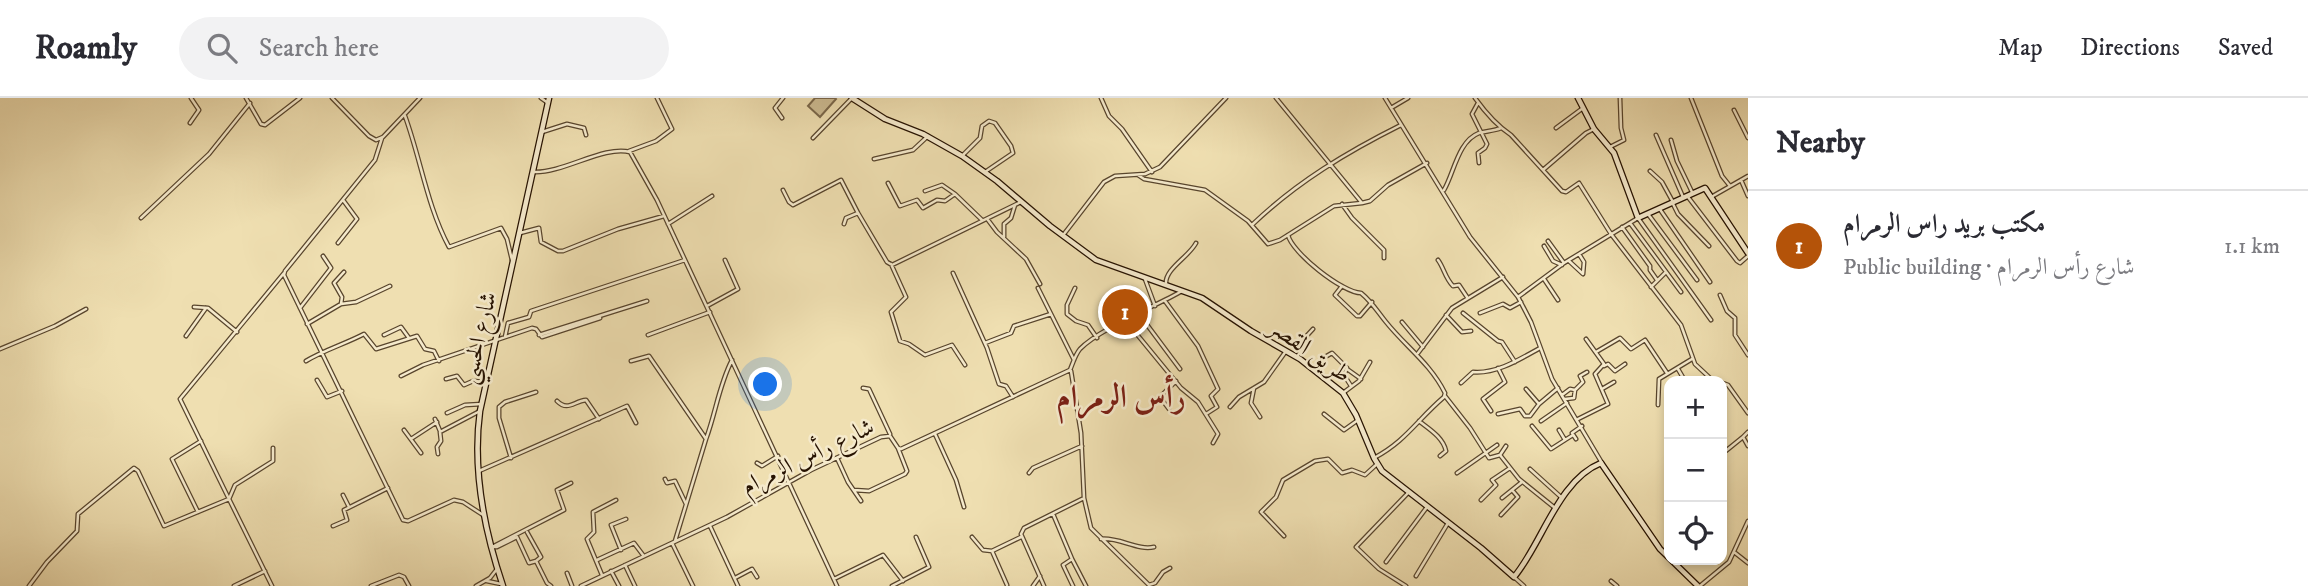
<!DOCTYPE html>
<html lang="en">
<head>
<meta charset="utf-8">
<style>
	:root { --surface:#fff; --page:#f2f2f3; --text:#2b2b33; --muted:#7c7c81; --line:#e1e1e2; --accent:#b45309 }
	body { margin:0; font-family:"IM FELL DW Pica",Amiri,serif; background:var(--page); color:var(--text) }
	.controls { position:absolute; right:21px; bottom:21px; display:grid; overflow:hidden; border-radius:14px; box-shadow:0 4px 10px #0003 }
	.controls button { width:63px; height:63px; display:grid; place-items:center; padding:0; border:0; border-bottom:2px solid var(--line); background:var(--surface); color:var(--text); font:35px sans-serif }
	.you { position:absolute; left:766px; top:287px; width:24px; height:24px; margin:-18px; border:5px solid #fff; border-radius:50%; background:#1a73e8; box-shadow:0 0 0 10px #1a73e833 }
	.badge { display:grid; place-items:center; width:46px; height:46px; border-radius:50%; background:var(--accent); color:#fff; font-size:23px; font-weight:700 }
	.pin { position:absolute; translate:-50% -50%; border:4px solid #fff; box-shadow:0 2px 7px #0006 }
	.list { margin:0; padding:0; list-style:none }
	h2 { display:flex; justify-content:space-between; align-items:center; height:91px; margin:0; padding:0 28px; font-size:30px }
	h2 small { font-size:23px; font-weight:400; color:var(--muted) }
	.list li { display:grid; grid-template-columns:46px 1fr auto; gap:21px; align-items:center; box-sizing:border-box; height:112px; padding:0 28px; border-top:2px solid var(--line) }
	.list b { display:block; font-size:26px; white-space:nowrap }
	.list p { margin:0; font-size:23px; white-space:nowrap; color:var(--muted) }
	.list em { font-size:23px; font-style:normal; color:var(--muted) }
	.icon { flex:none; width:38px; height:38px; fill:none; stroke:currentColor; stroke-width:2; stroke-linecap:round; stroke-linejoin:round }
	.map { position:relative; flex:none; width:1748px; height:488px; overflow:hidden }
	header { display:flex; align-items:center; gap:42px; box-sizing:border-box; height:98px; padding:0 35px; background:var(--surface); border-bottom:2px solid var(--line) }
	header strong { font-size:33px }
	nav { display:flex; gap:38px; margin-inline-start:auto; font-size:24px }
	.search { width:490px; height:63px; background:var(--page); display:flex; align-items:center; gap:18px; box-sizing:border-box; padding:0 24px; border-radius:38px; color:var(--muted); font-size:26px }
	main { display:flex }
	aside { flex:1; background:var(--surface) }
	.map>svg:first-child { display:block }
</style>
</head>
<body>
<header>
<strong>Roamly</strong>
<div class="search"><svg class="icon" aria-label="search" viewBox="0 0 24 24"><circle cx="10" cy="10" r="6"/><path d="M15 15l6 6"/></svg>Search here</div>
<nav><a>Map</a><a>Directions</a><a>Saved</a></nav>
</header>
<main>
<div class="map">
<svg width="1748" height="488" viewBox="0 0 1748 488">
	<rect width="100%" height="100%" fill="#efdfb1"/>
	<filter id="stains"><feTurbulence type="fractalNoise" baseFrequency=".00286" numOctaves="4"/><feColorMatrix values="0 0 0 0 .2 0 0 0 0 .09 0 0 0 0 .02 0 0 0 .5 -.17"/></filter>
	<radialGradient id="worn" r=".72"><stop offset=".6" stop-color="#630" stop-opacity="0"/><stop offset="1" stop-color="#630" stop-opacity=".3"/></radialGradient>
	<path fill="#cdbc93" stroke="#7a674a" stroke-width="2" d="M815,0h20l1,1 -16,18 -12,-11z"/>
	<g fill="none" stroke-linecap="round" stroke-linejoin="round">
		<g stroke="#58452d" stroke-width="5">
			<path id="street" d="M246,0l15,26 4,1 35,-27
				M332,0l37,38 7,4 7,-3 37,-39
				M541,0l7,5
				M1101,0l8,18 13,13 30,43
				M1276,0l86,105 8,-2 18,-16 39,-22
				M1385,0l85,139 48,60 13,25 21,57 50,84
				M1475,0c10,14 21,27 36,37l51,56 4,1 13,-9 32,51 70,91 14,39 15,14 18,7 20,28
				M1691,0l31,78 8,10
				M1478,5l-6,11 15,30 -2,4 -7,5 1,10
				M1391,10l17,-10
				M1734,12l14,28
				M405,18c16,44 22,90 44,131l52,-19 6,11 5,21
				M782,20l-7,-10 8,-10
				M190,25l9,-13 -8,-12
				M1556,30l27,-20
				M542,34l25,-8 17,4 2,7
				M1656,37l27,62
				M382,40l-7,22 -90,111 -1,4 119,245 5,1 46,-21 9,2 20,13
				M813,40l39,-40
				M1671,42l6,21 15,31
				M1610,49l14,-7 -3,-12 -1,-30
				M629,53l27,-10 16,-12 -15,-31
				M962,58l18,-18 2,-12 7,-5 6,2 16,23 2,7 -28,19
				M874,61l39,-9 15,-14
				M1543,72l43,-37 8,-4
				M1650,73l12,11 11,20
				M534,74c30,1 70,-27 96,-20l27,48 180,386
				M1138,77l6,4 61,11 43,31 20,23 12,-4 54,-34 28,-3
				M1741,82l7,16
				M888,85l12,23 17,-6 6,8 14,-8 8,1 10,-7 27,26
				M783,92l6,12 4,3 48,-25 17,33
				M1444,92c10,-17 14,-49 35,-57 7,-2 15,-2 22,-5
				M925,93l17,-6 13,9
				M1713,98l35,-20
				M1688,99l49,64 3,2 8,-7
				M1672,104l6,12 31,32
				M1342,106l10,14 32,32v8
				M1659,110l51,74
				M1648,116l49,66
				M141,120l68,-64 41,-51
				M988,122l9,12 29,27 14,25
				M1630,125l51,69
				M668,126l44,-28
				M844,126l2,-6 12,-5 29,49 5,3 129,-63
				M1253,126c44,-42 94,-72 148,-99
				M1622,129l28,39v4l7,10
				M520,135l19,-5 2,14 17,9h5l55,-22 46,-13
				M1064,136l40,-52 11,-6 30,-2 15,-7 66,-69
				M1288,137c4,18 55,58 73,58 11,9 16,18 25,29 20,25 44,41 59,71l-1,4c-27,23 -38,44 -70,61
				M1004,139v-13l7,-6 4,-13
				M1548,143l16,22
				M338,145l19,-24 -14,-19
				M1544,148l9,15 9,4
				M1438,162c6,8 7,18 15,26l6,-1 8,12
				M1569,163l14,13 1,-12 -5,-8
				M891,166l15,33 -15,15 9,29 9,3 16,11 27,-10 13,20
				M953,175l34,75 12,36 7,2 7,11
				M1145,181l10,27
				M1544,181l14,21
				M1166,187c-2,-16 23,-28 30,-42
				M1342,188l-7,9 22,21h3l12,-14
				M1651,189l15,-15
				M1038,190l13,26
				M1075,190l-8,17v9l9,7 12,4 9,13
				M1720,197l7,16 8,7v17l13,20
				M1518,199l46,-34 74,-45 73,102
				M1165,203l33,45 20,43 -7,7 6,11 -11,7
				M341,206l15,-2 34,-16
				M707,208l31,-17 -13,-29
				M194,209l14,1 29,24
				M300,210l31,-40 -8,-12
				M1463,215l35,28 4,1 13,20
				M1480,215l23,-9 7,4 11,-6
				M1139,216l41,55
				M1446,217l16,17 9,-1
				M1126,223l55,67 17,14 20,32 -5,9
				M1402,224l21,25
				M307,226l34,-20 1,-7 -8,-14 10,-11
				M384,237l17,-8 8,11
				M539,237l108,-34
				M648,237l62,-23
				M186,238l20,-28
				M505,239l3,-14 21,-6 2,-6 154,-51
				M985,245l26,-10 3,-7 37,-12 23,46
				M0,251l55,-23 31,-17
				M1596,254l24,-14 11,11 14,-9 22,33
				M1418,255l34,-45 51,-31
				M1297,259l5,-8 -1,-7 12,-13
				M306,263c18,-11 39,-17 58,-27l12,15 41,-13 8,13 9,2 5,10
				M631,263l18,-5 57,83 -31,102
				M1604,268l4,-2 7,7 10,-7
				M1347,271l14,10
				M1678,271l7,12
				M1315,272l10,-13 7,-4 15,15 -3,7 7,11
				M401,278l22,-11 109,-37 4,1 6,8 58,-19
				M446,281l11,-3 7,9 9,-4 14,1
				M317,282l10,17 15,-6
				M1461,285l12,-11c24,2 47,-13 67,-24
				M863,290l6,1 21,45
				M1254,290l-3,15 9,14
				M1526,291l13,15 19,-16
				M1602,291l12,-7
				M1575,292l8,-8 -3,-6 7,-4
				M1343,295l16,-12 11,-19
				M1562,297l8,-6 5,1 -1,8 -9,1
				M1445,298l25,32 19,30 11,-3 6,-9
				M557,303c11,11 17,0 29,-1l13,19
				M1658,307l1,-26 33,-20
				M1230,309l9,-10 25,-15 22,-31
				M1169,311l-9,-12 16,-16
				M1491,313l-8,-12 22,-17 -7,-14
				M447,315l18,-8 17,-1
				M1324,316l20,16 14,-10
				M1498,316l22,-5 5,7h5l9,-12
				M435,321l5,12
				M1578,321l30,-15 -13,-30 9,-10 -18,-25
				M1419,323c10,8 24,16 27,30l-6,5
				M1541,323l26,-18
				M1532,328l19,23 14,-9
				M404,332l17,23
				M1559,332l6,10 8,-5
				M1748,334l-5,5 5,9
				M935,336l21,46 8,27
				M411,341l26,-17
				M706,341c10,-27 13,-54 26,-79
				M1576,341l-4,-6 10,-7
				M438,356l-1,-7 4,-6 -1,-9 40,-21
				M1722,356l21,-17
				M1500,357l19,24 36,29
				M511,360l-12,-40v-11l6,-5 31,-10
				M837,360l11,24 13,19
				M757,365l5,3 16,-10
				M1530,371l32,29
				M479,373l148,-65 9,17
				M1029,375l4,-5 49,-22
				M1457,375l40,-28
				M665,381l2,4 8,-2 11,23
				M854,392l15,1 36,-17 2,-3 -9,-23
				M343,397l6,12
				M228,399l-48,-98 104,-126
				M1084,400l7,30 58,57 6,-2 8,-11 7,-4
				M1502,400l20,-16
				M229,401l6,-14 38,-24v-13
				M1481,402l15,-15 -4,-5 18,-12
				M198,414l-26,-53 29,-18
				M1053,416l19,45
				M1501,417l17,-18 -6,-7
				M333,428l14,-6 -3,-10 44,-22
				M710,428l28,60
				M527,434l14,25 -5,4
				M1284,438l-23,-24 15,-15 7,-17 32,-19 13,-2 14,14 10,-3 13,5 12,-11
				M972,439l11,13 9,1 29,-14
				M1101,441c18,-2 37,12 53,8
				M672,445l21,43
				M492,449l72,-37 -7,-20 14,-7
				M492,449h5l20,-10 12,26 7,-2 11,22 4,3
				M621,452l-10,-25 15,-6
				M992,453l15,34
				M1734,454l14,11
				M597,462l37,-17 9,12
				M1386,464l41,-55
				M625,467l10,21
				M611,473l8,15
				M567,475l5,13
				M602,477l-15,-36 7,-7 -1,-20 23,-12
				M1416,478l32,-53
				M1514,479l10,9
				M735,480l17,-9 5,8
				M834,481l49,-24 20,26
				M487,483l14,3
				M1611,483l6,5
				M29,488l18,-24 30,-31 1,-17 56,-46 4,3 26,55 65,-27 43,87
				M234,488l31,-15
				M371,488l28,-11 5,2 5,9
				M476,488l14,-8 7,-9
				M581,488l146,-69 84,-47 70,-33 9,-1 8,12 3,1 169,-79c3,-7 5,-15 10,-21 19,-20 76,-43 102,-58
				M892,488l37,-19 -13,-30
				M1033,488l7,-10
				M1044,488l-23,-52 3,-6 60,-30 -3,-65 -10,-62
				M1073,488l-10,-21 9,-6 14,27
				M1406,488l-27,-17 -23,-22 52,-54
				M1700,488l29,-24 19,-41"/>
		</g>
		<g stroke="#261201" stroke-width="7">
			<path id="secondary" d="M852,0l33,21 38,15 39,22 35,25 53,45 46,34 106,38 49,33 49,28 43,34 13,22 18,43 8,13 99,77 33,29c28,-33 44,-97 87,-114l59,86 38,37
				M1578,0l16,31 20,24 24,65 67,-30 43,65
				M503,488c-19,-56 -31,-116 -23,-175l69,-313"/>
		</g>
		<use href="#street" stroke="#f5eacc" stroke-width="2.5"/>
		<use href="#secondary" stroke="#f5eacc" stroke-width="4.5"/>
	</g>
	<g text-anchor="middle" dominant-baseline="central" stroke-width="5" stroke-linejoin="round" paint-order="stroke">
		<g font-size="24" fill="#261201" stroke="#f5eacc">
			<text transform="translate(479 240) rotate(-77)">شارع الحسي</text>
			<text transform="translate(1310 253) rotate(35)">طريق القصر</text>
			<text transform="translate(808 359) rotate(-26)">شارع رأس الرمرام</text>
		</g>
		<g font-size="32" font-weight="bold" fill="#7a1f14" stroke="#f5eacc">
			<text x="1121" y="300">رأس الرمرام</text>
		</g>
	</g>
	<rect width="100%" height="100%" filter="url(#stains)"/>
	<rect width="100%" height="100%" fill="url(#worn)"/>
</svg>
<div class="controls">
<button>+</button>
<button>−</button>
<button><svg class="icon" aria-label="locate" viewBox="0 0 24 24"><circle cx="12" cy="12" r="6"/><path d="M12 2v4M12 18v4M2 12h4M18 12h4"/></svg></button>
</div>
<div class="you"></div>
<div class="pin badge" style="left:1125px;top:214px">1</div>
</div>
<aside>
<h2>Nearby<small></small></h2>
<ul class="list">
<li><span class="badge">1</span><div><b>مكتب بريد راس الرمرام</b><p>Public building · شارع رأس الرمرام</p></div><em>1.1 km</em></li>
</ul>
</aside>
</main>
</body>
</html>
